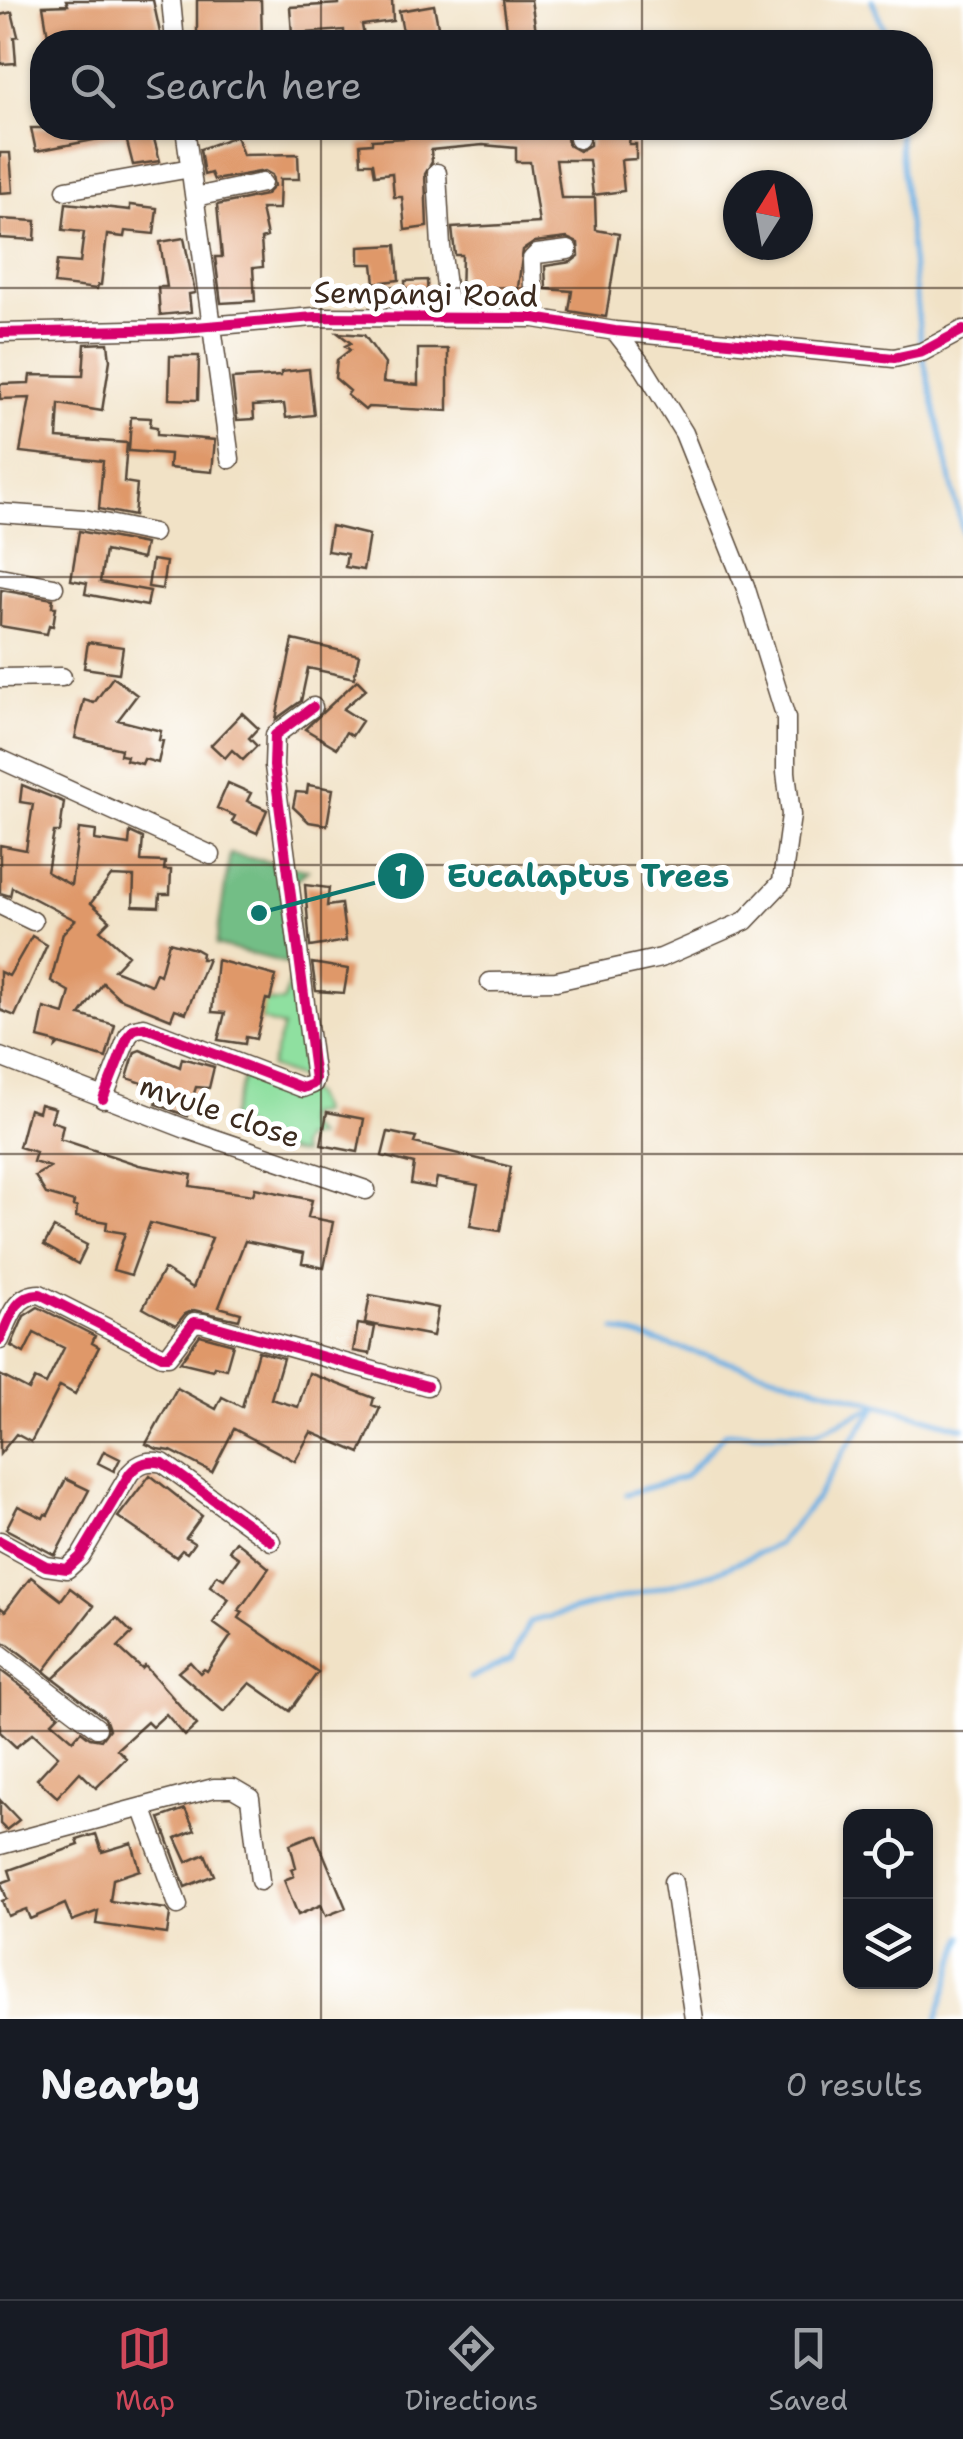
<!DOCTYPE html>
<html lang="en">
<head>
<meta charset="utf-8">
<style>
	:root { --surface:#171b24; --page:#20242c; --text:#f1f3f6; --muted:#9ea1a6; --line:#363941; --accent:#d1495b }
	body { margin:0; font-family:"Shantell Sans",sans-serif; background:var(--page); color:var(--text) }
	.controls { position:absolute; right:30px; bottom:30px; display:grid; overflow:hidden; border-radius:20px; box-shadow:0 2px 8px #0004 }
	.controls button { width:90px; height:90px; display:grid; place-items:center; padding:0; border:0; border-bottom:2px solid var(--line); background:var(--surface); color:var(--text); font:50px sans-serif }
	.compass { position:absolute; left:723px; top:170px; width:90px; height:90px; border-radius:50%; background:var(--surface); box-shadow:0 2px 8px #0004; rotate:11deg }
	.list { margin:0; padding:0; list-style:none }
	h2 { display:flex; justify-content:space-between; align-items:center; height:130px; margin:0; padding:0 40px; font-size:42px }
	h2 small { font-size:32px; font-weight:400; color:var(--muted) }
	.icon { flex:none; width:55px; height:55px; fill:none; stroke:currentColor; stroke-width:2; stroke-linecap:round; stroke-linejoin:round }
	.map { position:relative; flex:none; width:963px; height:2019px; overflow:hidden }
	.search { position:absolute; background:var(--surface); box-shadow:0 2px 8px #0004; left:30px; right:30px; top:30px; height:110px; display:flex; align-items:center; gap:25px; box-sizing:border-box; padding:0 35px; border-radius:40px; color:var(--muted); font-size:38px }
	.sheet { height:280px; background:var(--surface) }
	nav { display:flex; justify-content:space-around; align-items:center; box-sizing:border-box; height:140px; border-top:2px solid var(--line); background:var(--surface); font-size:28px; color:var(--muted) }
	nav a { display:grid; justify-items:center; gap:5px }
	nav .on { color:var(--accent) }
	.map>svg:first-child { display:block }
</style>
</head>
<body>
<div class="map">
<svg width="963" height="2019" viewBox="0 0 963 2019">
	<rect width="100%" height="100%" fill="#fff"/>
	<filter id="ink" filterUnits="userSpaceOnUse"><feTurbulence type="fractalNoise" baseFrequency=".01" numOctaves="2"/><feDisplacementMap in="SourceGraphic" scale="20" xChannelSelector="R" yChannelSelector="G"/><feConvolveMatrix kernelMatrix="1 2 1 2 8 2 1 2 1" color-interpolation-filters="sRGB"/></filter>
	<filter id="wash" filterUnits="userSpaceOnUse"><feTurbulence type="fractalNoise" baseFrequency=".0048" numOctaves="4" result="noise"/><feDisplacementMap in="SourceGraphic" scale="40" xChannelSelector="R" yChannelSelector="G"/><feGaussianBlur stdDeviation="2.25" result="paint"/><feColorMatrix in="noise" values="0 0 0 0 0 0 0 0 0 0 0 0 0 0 0 0 0 1.4 0 .05"/><feComposite in="paint" operator="in"/></filter>
	<g filter="url(#wash)">
		<rect width="100%" height="100%" fill="#f1e2c6"/>
		<path fill="#8fe0a0" stroke="#65855f" stroke-width="2.5" d="M290,979l3,1 14,101 -37,-14 13,-40 -22,-7 3,-18h19z
			M246,1070l66,24 9,19 -15,2 -1,10 12,12 -14,2 -4,8 3,7c-35,-3 -43,-23 -73,-35z"/>
		<path fill="#73be86" stroke="#577452" stroke-width="2.5" d="M230,854l78,16 -13,11 3,85 -82,-21z"/>
		<g fill="none" stroke-linecap="round" stroke-linejoin="round">
			<path stroke="#6eb0e3" stroke-width="5" d="M872,0l17,42
				M898,128l23,217
				M923,356l40,178
				M616,1330l347,98
				M626,1494l58,-17 41,-44h91l58,-26
				M470,1678l42,-19 17,-37 185,-49 64,-29 38,-45 28,-48 33,-45
				M937,2019l26,-82"/>
		</g>
		<g id="blocks">
			<path fill="#df9869" d="M66,0h87l9,42h-113l-6,-36 25,-1z
				M197,0h64l1,42h-65z
				M339,0h53l1,21 -31,4 3,17h-20l-1,-12 -52,4 -2,-27 49,-3z
				M503,0h28l5,31 -28,5z
				M434,5l7,37h-36l-6,-31z
				M12,12l6,24 -4,1 2,26 -15,1 -1,-49z
				M31,128h120l9,33 -27,4 -8,-31 -89,17z
				M448,128h118l2,17 11,6 11,-6v-17l41,1 -2,15h7v15l-15,1 3,31 -31,4 -4,-35h-33l5,38h34l1,32 23,4 -13,83 -37,-6 3,-20 -26,-2 -1,-23 26,-4 8,-6 -1,-13 -11,-5 -32,4 -12,8 -6,45 -31,-2v9l-25,-1 1,-46h-7l-3,-27 87,-5 -9,-61h-14v-14l-33,-3 -52,5 1,12 -7,12 2,53 -22,3 -3,-33h-8l-2,-24 -17,2 -2,-12h-12l-1,-19 12,-1v-3l35,-2v-7z
				M236,136l7,19 55,-1 1,25h-19l-1,30h-18l6,28 -6,2 2,28 -10,1 2,33 -34,2 -6,-46h7l-5,-52 48,-10 9,-9 -2,-11 -7,-4 -51,9 -3,-7 -7,2 -4,-26z
				M0,153h10l3,39 -13,1z
				M66,203l64,7v-5l27,3 -3,26 -29,-3 -1,6 -17,-2 -6,50h-3l-1,4 -43,-5 3,-23 23,2 4,-31 -21,-2z
				M0,219l36,2 -1,19 -35,-2z
				M184,238l11,55 -6,1 2,18 -31,3 -2,-28h9l-7,-45z
				M396,245l3,35 -24,3 -2,-19h-14v-17z
				M427,280l1,22 -22,1 -1,-22z
				M338,333l26,2 21,29 -2,18 35,3v-36h30v62l-80,-4 -3,3 -18,-15 3,-4 -15,-13 2,-18 13,-10 -5,-4 6,-3z
				M108,343l2,17 -8,51 -43,-7 -2,34 70,5 -3,39 13,2 -3,32 -35,-7 4,-48 -83,-9 10,-54 -30,1v-15l29,-1 1,-8 53,1 2,-32z
				M170,356h29l-1,44 -29,-1z
				M309,369l5,46 -28,3 -2,-14 -31,2 1,13 -17,1 -5,-41 49,-3v-4z
				M131,417l20,1 -1,8 7,1v8l58,5 -3,32 -43,-4 1,-14 -41,-3z
				M331,526l38,9 -6,35 -18,-3 2,-13 -20,-3z
				M79,531l66,13 -3,15 -37,-8 -5,31 50,9 -3,15 -62,-12 2,-11 -16,-3z
				M152,560l14,2 -4,27 -14,-2z
				M1,590l52,9 -1,8h4l-3,19 -4,-1 -2,9 -47,-8z
				M293,640l66,15 -5,23 -46,-10 -7,33 -25,18z
				M88,642l35,5 -4,26 -35,-5z
				M113,677l24,18 -19,25 43,11 -2,9 4,1 -5,22 -14,-4 -2,5 -16,-4 1,-4 -7,-1 1,-6 -46,-11 9,-38 10,3z
				M357,680l9,9 -23,20 19,12 -10,15 -6,-4 -9,16 -32,-19z
				M242,713l16,15 -9,10 8,8 -14,14 -11,-10 -7,8 -14,-13z
				M228,783l23,10 -4,8 20,9 -10,23 -25,-11 3,-6 -18,-8z
				M22,785l42,17 -4,30h-6l-7,40 24,13 8,-56 17,2 -1,9 34,5 1,-13 13,6 -2,23 24,1 -1,8h7l-1,24h-10l-1,13 -26,-1 1,-29 -23,-1 -20,27 19,17 -10,10 28,25 -14,15 37,15 5,-12 4,2 9,-33 26,7 7,4 -1,6h7l-22,54 -11,-4 -4,10 -52,-21 -16,-15 -23,32 35,10 -9,33 -47,-14 -3,3 1,-4 -19,-5 6,-30 20,6 6,-22 -19,-11 12,-48 12,-13 -63,-33 -2,9 -10,-3v-48l26,5 7,-46 -13,-2z
				M308,785l25,4 -6,36 -18,-3 -16,-15 3,-15 11,1z
				M305,885l24,3 -2,18 14,-2 5,37 -36,6z
				M32,936l15,9 -32,71 -15,-6v-38l9,4z
				M217,960l59,16 -6,24 -4,-1 -10,40 -10,-2 -1,7 -27,-4 7,-27 -13,-1z
				M312,963l36,6 -4,24 -28,-2z
				M140,1050l40,17 2,-9 32,9 -5,21 -13,-1 -9,29 -31,-12 5,-15 -34,-11 8,-26z
				M40,1104l15,4 -4,13 12,4 -3,14 79,26 53,10 -2,11 63,9 2,-7 57,12 -4,17 25,5 -9,46 -22,-5 2,-10 -59,-12 -26,66 22,6 -2,7 -45,-10 -9,4 -9,11 -26,-13 -7,-4 21,-39 29,19 19,-50 -62,-15 -19,52 -18,-5 12,-37 -19,-3 1,-8 -31,-5 1,-10 -4,-1 1,-4 -28,-8 -11,-18 15,-9 -17,-5 3,-10 -17,-5 10,-38 9,3z
				M327,1112l37,7 -6,33 -37,-7z
				M388,1132l28,6 -2,5 97,24 -11,64 -30,-5 8,-41 -41,-7 -2,10 -24,-4 3,-20 -32,-8z
				M54,1228l33,17 -9,19 -34,-19z
				M370,1295l68,13 -5,28 -68,-13z
				M38,1307l57,29 -3,7 7,4 -24,47 -15,-8 -29,56 -15,-8 -16,20v-79l29,15 6,-11 11,5 18,-36 -30,-15 -10,20 -13,-7 13,-30z
				M358,1324l17,3 -5,27 -17,-3z
				M200,1335l33,9 -7,25 -12,-3 -1,4 -33,-8z
				M258,1351l25,7 -12,41 27,8 11,-34 65,25 -2,7 8,3 -20,45 -49,-21 -16,29 -61,-32 -22,43 -41,-21 -14,-2 -11,-5 31,-56 39,21 6,-12 20,10z
				M104,1451l16,8 -6,12 -16,-8z
				M150,1475l52,41 -16,22 8,5 -7,10 -5,-3 -6,7 -58,-40z
				M66,1479l23,11 -34,65 -49,-26 12,-23 25,12 2,-4 3,1z
				M236,1541l33,27 -30,42 4,2 -4,6 79,54 -28,39 -40,-28 -26,29 -46,-40 12,-10 10,11 4,-4 3,2 24,-35 -18,-13 16,-24 -19,-13 7,-11 7,4 15,-21 -10,-7z
				M31,1577l30,23 9,-12 24,18 -50,65 9,8 64,-61 15,15 -14,14 24,22 3,-3 52,59 -12,11 -19,-22 -14,13 -5,-5 -30,27 9,9 -30,30 -16,-16 -23,25 -20,-18 21,-23 -25,-23 -17,14 -16,-15v-62l59,45 -7,7 21,18 8,-9 9,7 11,2 8,-11 -4,-11 -97,-74 -8,-2v-35l5,4z
				M0,1800l19,20 -13,10 -6,-6z
				M185,1809l10,21 -19,8 11,24 18,-8 9,21 -29,12 -25,-69z
				M96,1834l6,18 30,-9 8,27 -27,9 -3,22 56,8 4,5 -3,20 -71,-10 2,-13 -26,10 -7,-17 -35,15 -4,-10 -18,7 -6,-15 5,-2 -6,-16 11,-4 -3,-9 70,-25 -2,-5z
				M315,1834l31,74 -20,8 -5,-11 -23,10 -14,-35 10,-4 -3,-7 5,-2 -6,-23z"/>
		</g>
	</g>
	<g filter="url(#ink)">
		<use href="#blocks" fill-opacity="0" stroke="#564637" stroke-width="2.5"/>
		<g fill="none" stroke-linecap="round" stroke-linejoin="round">
			<g stroke="#564637" stroke-width="21">
				<path id="minor" d="M171,0l4,42
					M185,128l45,331
					M578,128l1,11
					M437,173l4,74 9,70
					M66,190l125,-22
					M195,197l67,-14
					M534,318l-2,-59 5,-5 31,-4
					M0,333l172,-4 142,-12 220,1 81,13 279,27 28,-6 41,-22
					M0,513l84,6 69,14
					M0,577l54,10
					M0,678l62,-1
					M0,759l211,96
					M0,905l33,16
					M490,982l66,-1 105,-23 84,-37 37,-39 9,-67 -5,-43v-54l-41,-132 -61,-153 -40,-65 -29,-37
					M0,1057l186,72 180,61
					M103,1099l25,-63 6,-7 10,-2 159,61 10,-4 2,-5 -41,-313 1,-31 38,-28
					M0,1340c9,-20 15,-46 40,-46l122,62h6l26,-34 9,1 224,63
					M0,1541l46,25 21,3 13,-12 50,-84c10,-11 19,-13 33,-10l108,78
					M0,1654l97,74
					M142,1807l36,98
					M0,1845l214,-57h19l17,10 10,83
					M673,1882l21,137"/>
			</g>
			<use href="#minor" stroke="#fff" stroke-width="18"/>
			<g stroke="#fff" stroke-width="16">
				<path id="cycleway" d="M0,333l172,-4 142,-12 220,1 81,13 279,27 28,-6 41,-22
					M103,1099l25,-63 6,-7 10,-2 159,61 10,-4 2,-5 -41,-313 1,-31 38,-28
					M0,1340c9,-20 15,-46 40,-46l122,62h6l26,-34 9,1 224,63
					M0,1541l46,25 21,3 13,-12 50,-84c10,-11 19,-13 33,-10l108,78"/>
			</g>
			<use href="#cycleway" stroke="#d6006c" stroke-width="10"/>
		</g>
	</g>
	<path fill="none" stroke="#3b2a1e" stroke-width="2.5" stroke-opacity="0.55" d="M321,0v42M642,0v42M321,128v1891M642,128v1891M0,288h963M0,577h963M0,865h963M0,1154h963M0,1442h963M0,1731h963"/>
	<g text-anchor="middle" dominant-baseline="central" stroke-width="10" stroke-linejoin="round" paint-order="stroke">
		<g font-size="30" fill="#3b2a1e" stroke="#fff">
			<text transform="translate(426 294) rotate(1)">Sempangi Road</text>
			<text transform="translate(220 1111) rotate(19)">mvule close</text>
		</g>
	</g>
	<path fill="none" stroke="#0f766e" stroke-width="4" d="M259 913L401 876"/>
	<g fill="#0f766e" stroke="#fff" stroke-width="4">
		<circle cx="259" cy="913" r="10"/>
		<circle cx="401" cy="876" r="25"/>
	</g>
	<g font-size="30" text-anchor="middle" font-weight="bold" fill="#fff">
		<text x="401" y="886">1</text>
	</g>
	<g font-size="32" text-anchor="middle" font-weight="bold" fill="#0f766e" stroke="#fff" stroke-width="10" stroke-linejoin="round" paint-order="stroke">
		<text x="588" y="887">Eucalaptus Trees</text>
	</g>
</svg>
<div class="controls">
<button><svg class="icon" aria-label="locate" viewBox="0 0 24 24"><circle cx="12" cy="12" r="6"/><path d="M12 2v4M12 18v4M2 12h4M18 12h4"/></svg></button>
<button><svg class="icon" aria-label="layers" viewBox="0 0 24 24"><path d="M12 4l9 5-9 5-9-5zM3 14l9 5 9-5"/></svg></button>
</div>
<svg class="compass" viewBox="-18 -18 36 36"><path d="M0-13l5 13h-10z" fill="#e53935"/><path d="M0 13l5-13h-10z" fill="#9ea1a6"/></svg>
<div class="search"><svg class="icon" aria-label="search" viewBox="0 0 24 24"><circle cx="10" cy="10" r="6"/><path d="M15 15l6 6"/></svg>Search here</div>
</div>
<section class="sheet">
<h2>Nearby<small>0 results</small></h2>
<ul class="list">
</ul>
</section>
<nav>
<a class="on"><svg class="icon" aria-label="map" viewBox="0 0 24 24"><path d="M3 6l6-2 6 2 6-2v14l-6 2-6-2-6 2zM9 4v14M15 6v14"/></svg>Map</a>
<a><svg class="icon" aria-label="directions" viewBox="0 0 24 24"><path d="M12 3l9 9-9 9-9-9zM9 14v-3h6M13 9l2 2-2 2"/></svg>Directions</a>
<a><svg class="icon" aria-label="saved" viewBox="0 0 24 24"><path d="M7 4h10v16l-5-4-5 4z"/></svg>Saved</a>
</nav>
</body>
</html>
